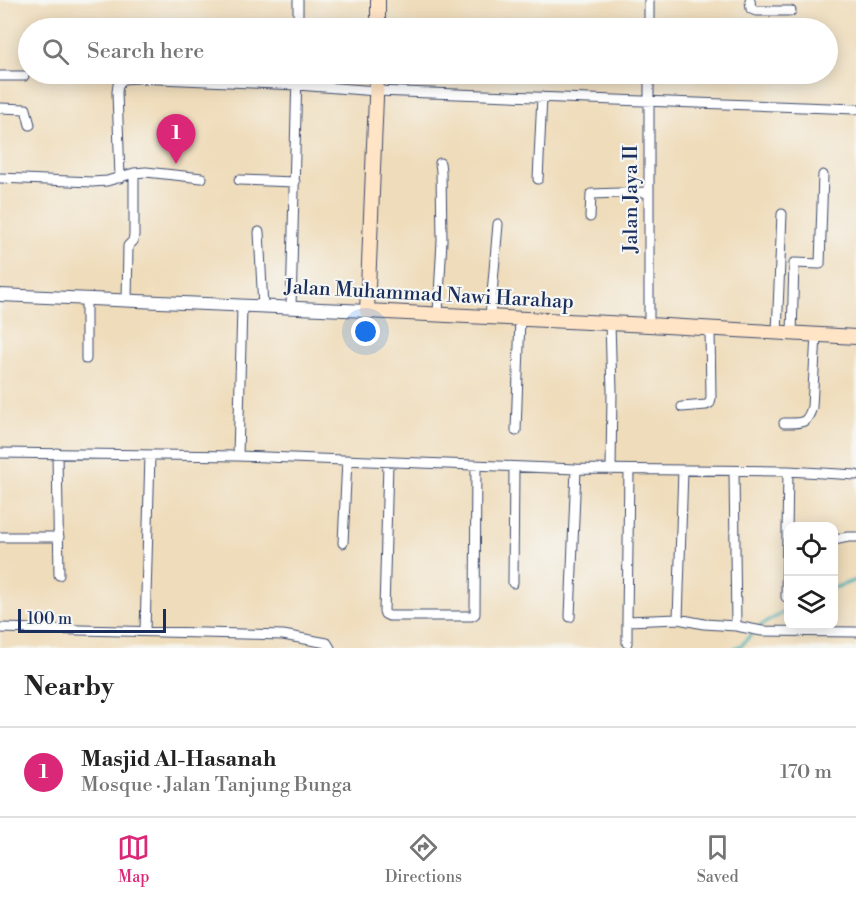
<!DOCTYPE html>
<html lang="en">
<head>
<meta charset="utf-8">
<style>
	:root { --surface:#fff; --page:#f6f6f6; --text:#222; --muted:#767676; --line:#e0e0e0; --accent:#db2777 }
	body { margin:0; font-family:"Libre Bodoni",serif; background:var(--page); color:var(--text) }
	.controls { position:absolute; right:18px; bottom:18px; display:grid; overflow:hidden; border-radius:12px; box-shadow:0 3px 15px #0003 }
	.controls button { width:54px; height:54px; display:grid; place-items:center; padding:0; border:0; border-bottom:2px solid var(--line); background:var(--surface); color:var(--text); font:30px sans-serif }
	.scale { position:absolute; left:18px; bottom:15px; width:148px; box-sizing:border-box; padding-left:6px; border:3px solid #1b2f5e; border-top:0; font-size:16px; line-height:21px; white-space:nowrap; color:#1b2f5e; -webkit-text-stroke:4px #f6f6f2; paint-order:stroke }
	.you { position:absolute; left:366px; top:332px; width:21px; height:21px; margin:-15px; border:4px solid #fff; border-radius:50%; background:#1a73e8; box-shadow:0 0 0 9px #1a73e833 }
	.badge { display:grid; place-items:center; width:39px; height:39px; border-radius:50%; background:var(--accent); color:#fff; font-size:20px; font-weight:700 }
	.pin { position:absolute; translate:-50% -50px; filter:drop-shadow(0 2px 3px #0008) }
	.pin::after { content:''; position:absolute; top:32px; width:21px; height:18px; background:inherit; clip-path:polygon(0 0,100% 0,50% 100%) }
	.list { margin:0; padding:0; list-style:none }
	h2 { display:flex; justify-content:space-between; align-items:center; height:78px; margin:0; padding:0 24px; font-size:26px }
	h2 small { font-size:20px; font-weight:400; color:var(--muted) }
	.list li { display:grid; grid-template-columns:39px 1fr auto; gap:18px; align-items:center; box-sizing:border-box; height:90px; padding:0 24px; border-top:2px solid var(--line) }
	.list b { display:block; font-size:22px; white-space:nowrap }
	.list p { margin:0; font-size:20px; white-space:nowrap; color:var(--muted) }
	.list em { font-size:20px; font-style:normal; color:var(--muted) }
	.icon { flex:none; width:33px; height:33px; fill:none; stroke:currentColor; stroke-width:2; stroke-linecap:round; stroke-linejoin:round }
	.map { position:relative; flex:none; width:856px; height:648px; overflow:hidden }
	.search { position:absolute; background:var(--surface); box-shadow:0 3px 15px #0003; left:18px; right:18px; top:18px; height:66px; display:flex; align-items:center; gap:15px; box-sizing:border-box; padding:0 21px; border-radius:33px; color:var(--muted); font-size:22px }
	.sheet { height:168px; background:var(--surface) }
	nav { display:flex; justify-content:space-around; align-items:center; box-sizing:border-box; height:84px; border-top:2px solid var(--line); background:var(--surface); font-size:16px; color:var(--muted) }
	nav a { display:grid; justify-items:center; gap:3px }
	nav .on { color:var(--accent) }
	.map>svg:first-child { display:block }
</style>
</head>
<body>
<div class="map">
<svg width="856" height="648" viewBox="0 0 856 648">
	<rect width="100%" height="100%" fill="#f6f6f2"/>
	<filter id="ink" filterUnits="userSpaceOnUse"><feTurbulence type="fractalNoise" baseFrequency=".0167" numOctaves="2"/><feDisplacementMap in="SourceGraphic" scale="12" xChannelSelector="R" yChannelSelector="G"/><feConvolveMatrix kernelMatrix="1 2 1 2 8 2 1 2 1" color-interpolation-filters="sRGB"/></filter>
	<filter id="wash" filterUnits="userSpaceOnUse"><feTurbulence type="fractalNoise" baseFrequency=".008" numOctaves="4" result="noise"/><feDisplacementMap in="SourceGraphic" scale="24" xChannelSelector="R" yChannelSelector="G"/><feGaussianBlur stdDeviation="1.35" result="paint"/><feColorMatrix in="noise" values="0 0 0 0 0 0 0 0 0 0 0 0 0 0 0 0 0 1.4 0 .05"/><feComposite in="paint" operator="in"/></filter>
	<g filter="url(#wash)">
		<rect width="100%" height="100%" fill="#efdcba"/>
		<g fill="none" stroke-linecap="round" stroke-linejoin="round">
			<path stroke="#3aacb4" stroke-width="3" d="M834,588l22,-8
				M758,627l30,-17
				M735,648l7,-3 11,-13"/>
		</g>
	</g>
	<g filter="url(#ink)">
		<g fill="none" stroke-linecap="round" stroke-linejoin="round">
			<g stroke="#3b496c" stroke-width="11">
				<path id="minor" d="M750,0l1,9 5,2h35
					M298,28v-28
					M649,28v-28
					M649,74v251
					M0,76h24
					M0,108l26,1 4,16
					M0,178l92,4 15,-1 27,-8 12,-1 56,6
					M120,178l-3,-86 1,-7 5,-6 14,-1 160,7 80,6 479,18
					M538,179l4,-82
					M239,180l56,2
					M590,217l1,-23 58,-2
					M259,232l4,75
					M127,301l1,-55 5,-5 1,-6v-62
					M291,308l6,-234
					M438,314l4,-74 -1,-69 -1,-8
					M490,317l8,-93
					M610,323l2,68 -1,79
					M777,333l5,-119
					M792,334l2,-71 26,1 3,-89
					M86,359v-60
					M682,407l24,-2 4,-2 1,-5 -1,-69
					M784,423c17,0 23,2 28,-16l4,-72
					M516,431l4,-113
					M0,453l238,3 338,13 212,2 68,4
					M57,453l2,122
					M238,456l4,-150
					M388,462l-4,149 1,3 4,2h83l3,-2 1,-149
					M629,470l-2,151 51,-2 26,5 32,2 26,5 94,1
					M734,471l2,155
					M0,537h59
					M834,540l14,-3h8
					M343,543l4,-83
					M513,583l1,-116
					M786,597l2,-126
					M570,617l6,-148
					M678,619l5,-149
					M0,628l283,7 44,8 3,5
					M145,631l5,-176
					M627,643v-22"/>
			</g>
			<g stroke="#3b496c" stroke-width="14">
				<path id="tertiary" d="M0,295l367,16"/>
			</g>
			<g stroke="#3b496c" stroke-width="16">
				<path id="secondary" d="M378,28v-28
					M377,74l-10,237 282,14 207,12"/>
			</g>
			<use href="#minor" stroke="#fff" stroke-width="9"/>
			<use href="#tertiary" stroke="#fff" stroke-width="12"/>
			<use href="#secondary" stroke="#ffe4c6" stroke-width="14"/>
		</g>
	</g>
	<g text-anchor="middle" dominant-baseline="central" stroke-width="4.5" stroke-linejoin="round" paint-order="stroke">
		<g font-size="20" fill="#1b2f5e" stroke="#f6f6f2">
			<text transform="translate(631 199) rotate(-90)">Jalan Jaya II</text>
			<text transform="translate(429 295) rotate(3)">Jalan Muhammad Nawi Harahap</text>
		</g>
	</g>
</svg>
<div class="controls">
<button><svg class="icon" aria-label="locate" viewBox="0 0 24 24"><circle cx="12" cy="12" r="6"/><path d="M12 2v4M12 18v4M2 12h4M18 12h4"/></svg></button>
<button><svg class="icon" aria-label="layers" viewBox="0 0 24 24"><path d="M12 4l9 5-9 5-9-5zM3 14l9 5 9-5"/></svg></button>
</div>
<div class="scale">100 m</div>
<div class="you"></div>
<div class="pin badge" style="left:176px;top:164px">1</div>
<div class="search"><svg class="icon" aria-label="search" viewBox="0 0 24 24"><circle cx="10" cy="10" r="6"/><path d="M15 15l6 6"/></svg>Search here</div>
</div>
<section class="sheet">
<h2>Nearby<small></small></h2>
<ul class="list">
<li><span class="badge">1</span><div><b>Masjid Al-Hasanah</b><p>Mosque · Jalan Tanjung Bunga</p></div><em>170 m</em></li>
</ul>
</section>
<nav>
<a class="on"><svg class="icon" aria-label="map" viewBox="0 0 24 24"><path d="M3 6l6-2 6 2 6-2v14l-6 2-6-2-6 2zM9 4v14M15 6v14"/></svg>Map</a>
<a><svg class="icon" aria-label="directions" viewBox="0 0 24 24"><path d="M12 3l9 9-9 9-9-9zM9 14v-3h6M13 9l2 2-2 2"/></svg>Directions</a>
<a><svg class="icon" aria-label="saved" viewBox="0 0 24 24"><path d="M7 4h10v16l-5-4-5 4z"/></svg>Saved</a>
</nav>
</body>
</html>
